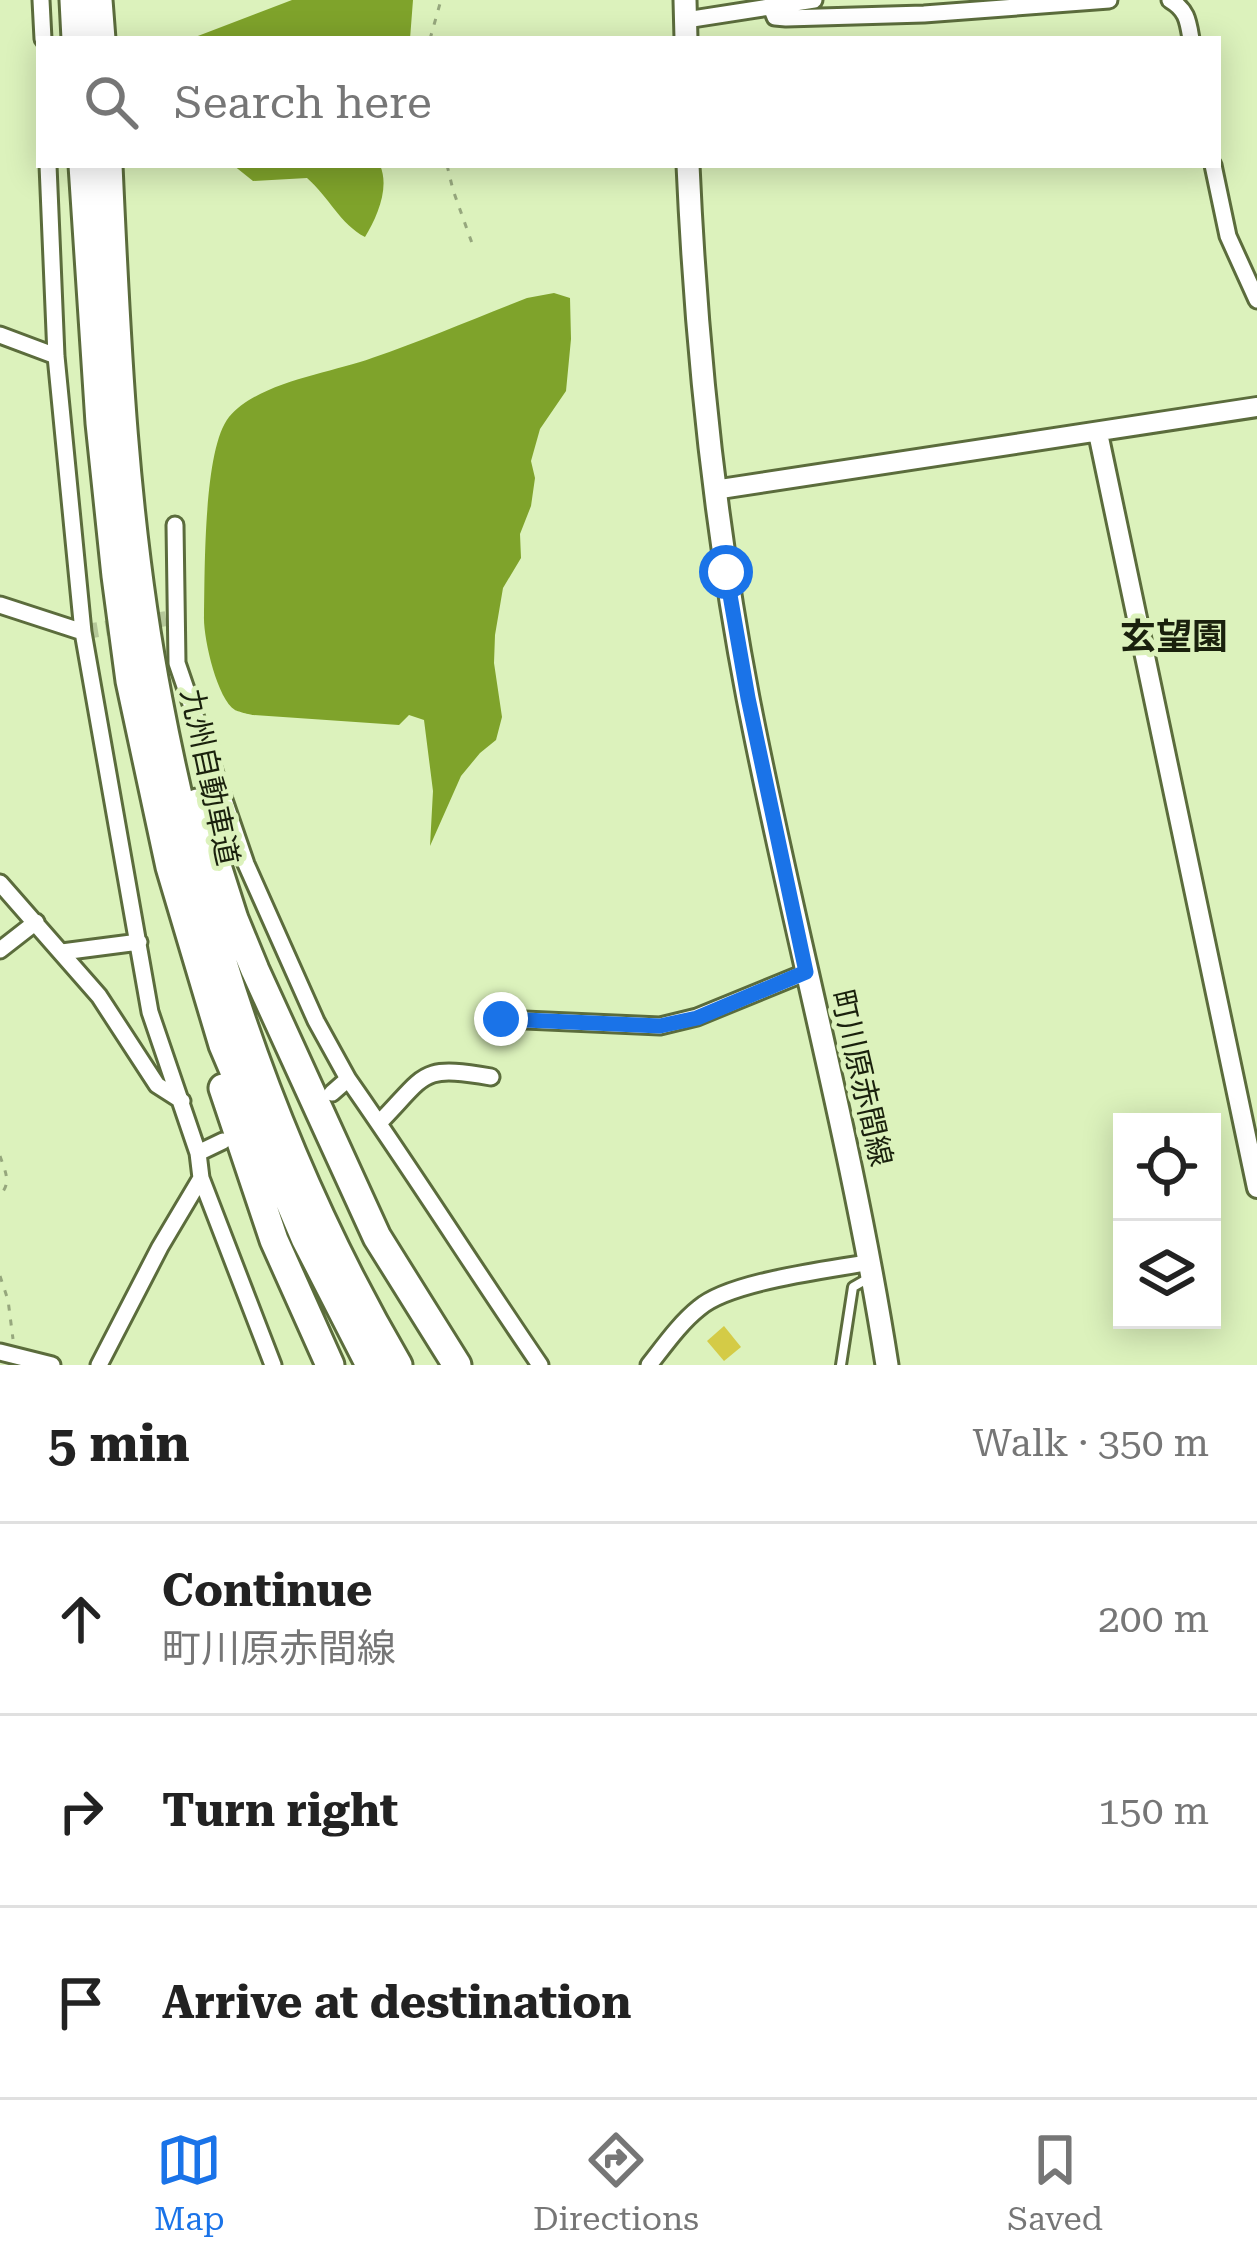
<!DOCTYPE html>
<html lang="en">
<head>
<meta charset="utf-8">
<style>
	:root { --surface:#fff; --page:#f2f2f2; --text:#222; --muted:#767676; --line:#e0e0e0; --accent:#1a73e8 }
	body { margin:0; font-family:"Roboto Serif","Noto Sans JP",serif; background:var(--page); color:var(--text) }
	.controls { position:absolute; right:36px; bottom:36px; display:grid; overflow:hidden; border-radius:0px; box-shadow:0 6px 30px #0003 }
	.controls button { width:108px; height:108px; display:grid; place-items:center; padding:0; border:0; border-bottom:3px solid var(--line); background:var(--surface); color:var(--text); font:60px sans-serif }
	.stop { position:absolute; width:36px; height:36px; margin:-27px; border:9px solid #1a73e8; border-radius:50%; background:#fff }
	.stop.end { background:#1a73e8; border-color:#fff; box-shadow:0 3px 12px #0008 }
	.list { margin:0; padding:0; list-style:none }
	h2 { display:flex; justify-content:space-between; align-items:center; height:156px; margin:0; padding:0 48px; font-size:51px }
	h2 small { font-size:39px; font-weight:400; color:var(--muted) }
	.list li { display:grid; grid-template-columns:78px 1fr auto; gap:36px; align-items:center; box-sizing:border-box; height:192px; padding:0 48px; border-top:3px solid var(--line) }
	.list b { display:block; font-size:45px; white-space:nowrap }
	.list p { margin:0; font-size:39px; white-space:nowrap; color:var(--muted) }
	.list em { font-size:39px; font-style:normal; color:var(--muted) }
	.icon { flex:none; width:66px; height:66px; fill:none; stroke:currentColor; stroke-width:2; stroke-linecap:round; stroke-linejoin:round }
	.map { position:relative; flex:none; width:1257px; height:1365px; overflow:hidden }
	.search { position:absolute; background:var(--surface); box-shadow:0 6px 30px #0003; left:36px; right:36px; top:36px; height:132px; display:flex; align-items:center; gap:30px; box-sizing:border-box; padding:0 42px; border-radius:0px; color:var(--muted); font-size:45px }
	.sheet { height:732px; background:var(--surface) }
	nav { display:flex; justify-content:space-around; align-items:center; box-sizing:border-box; height:168px; border-top:3px solid var(--line); background:var(--surface); font-size:33px; color:var(--muted) }
	nav a { display:grid; justify-items:center; gap:6px }
	nav .on { color:var(--accent) }
	.map>svg:first-child { display:block }
</style>
</head>
<body>
<div class="map">
<svg width="1257" height="1365" viewBox="0 0 1257 1365">
	<rect width="100%" height="100%" fill="#dcf2bc"/>
	<path fill="#7fa32b" d="M292,0h121l-3,39h-220z
		M233,165h147c10,23 -3,52 -15,72 -25,-13 -36,-40 -58,-59l-54,3z
		M554,293l16,5 1,41 -5,52 -26,38 -9,32 4,17 -4,28 -11,28 1,24 -18,30 -8,47 -1,28 8,54 -6,23 -16,13 -19,23 -31,70 3,-55 -9,-71 -15,-5 -10,10 -146,-10c-2,0 -17,-4 -18,-5 -18,-11 -32,-73 -31,-94 1,-43 -1,-167 25,-199 29,-35 102,-44 143,-59 52,-18 104,-40 155,-60z"/>
	<path fill="#d4cb46" d="M724,1326l17,21 -17,14 -17,-20z"/>
	<g fill="none" stroke-linecap="round" stroke-linejoin="round">
		<path stroke="#b5c899" stroke-width="15" stroke-dasharray="15 8" stroke-linecap="butt" d="M83,632l93,-15"/>
		<g stroke="#5b6c3c" stroke-width="14">
			<path id="service" d="M841,1365l12,-78 14,-8"/>
		</g>
		<g stroke="#5b6c3c" stroke-width="21">
			<path id="minor" d="M41,0l2,39
				M1170,0c17,10 18,21 21,39
				M771,7l4,10 11,1 138,-4 185,-14
				M686,20l128,-20
				M48,165l8,191 27,276 67,380 48,141 3,25 72,187
				M1213,165l15,71 29,64
				M0,335l56,21
				M175,525l2,138 69,201 70,157 32,58
				M0,605l83,27
				M0,883l99,113 58,89 25,16
				M0,950l36,-28
				M62,952l77,-10
				M501,1019l159,7 37,-9 110,-45
				M332,1093l16,-14c66,94 127,191 192,286
				M379,1123c49,-50 40,-58 112,-46
				M198,1153l25,-12
				M0,1352l52,13
				M99,1365l61,-118 41,-69
				M649,1365c15,-19 31,-42 50,-57 31,-27 130,-38 172,-46"/>
		</g>
		<g stroke="#5b6c3c" stroke-width="24">
			<path id="tertiary" d="M1098,433l159,755
				M714,490l543,-83"/>
		</g>
		<g stroke="#5b6c3c" stroke-width="27">
			<path id="secondary" d="M685,0l1,39
				M688,165c8,179 26,356 60,533 43,223 104,442 139,667"/>
		</g>
		<g stroke="#5b6c3c" stroke-width="33">
			<path id="motorway" d="M74,0l2,39
				M98,0l3,39
				M83,165l17,258 16,153 14,105 40,186 53,178 82,193 65,127
				M108,165c8,178 16,359 50,535 44,232 120,460 240,665
				M197,803l37,116 21,51 122,267 80,128
				M223,1088l51,152 56,125"/>
		</g>
		<path stroke="#96a77d" stroke-width="3" stroke-dasharray="6 9" stroke-linecap="butt" d="M430,39l11,-39
			M447,165l6,25 20,56
			M0,1156c5,15 12,27 0,39
			M0,1276l8,24 5,39"/>
		<use href="#service" stroke="#fff" stroke-width="8"/>
		<use href="#minor" stroke="#fff" stroke-width="15"/>
		<use href="#tertiary" stroke="#fff" stroke-width="18"/>
		<use href="#secondary" stroke="#fff" stroke-width="21"/>
		<use href="#motorway" stroke="#fff" stroke-width="27"/>
	</g>
	<g fill="none" stroke-linecap="round" stroke-linejoin="round">
		<path stroke="#1a73e8" stroke-width="15" d="M501,1019l159,7 37,-8 109,-46 -58,-274 -22,-126"/>
	</g>
	<g text-anchor="middle" dominant-baseline="central" stroke-width="10" stroke-linejoin="round" paint-order="stroke">
		<g font-size="30" fill="#1a210d" stroke="#dcf2bc">
			<text transform="translate(210 777) rotate(78)">九州自動車道</text>
			<text transform="translate(862 1078) rotate(77)">町川原赤間線</text>
		</g>
		<g font-size="36" font-weight="bold" fill="#1a210d" stroke="#dcf2bc">
			<text x="1174" y="637">玄望園</text>
		</g>
	</g>
</svg>
<div class="controls">
<button><svg class="icon" aria-label="locate" viewBox="0 0 24 24"><circle cx="12" cy="12" r="6"/><path d="M12 2v4M12 18v4M2 12h4M18 12h4"/></svg></button>
<button><svg class="icon" aria-label="layers" viewBox="0 0 24 24"><path d="M12 4l9 5-9 5-9-5zM3 14l9 5 9-5"/></svg></button>
</div>
<div class="stop" style="left:726px;top:572px"></div>
<div class="stop end" style="left:501px;top:1019px"></div>
<div class="search"><svg class="icon" aria-label="search" viewBox="0 0 24 24"><circle cx="10" cy="10" r="6"/><path d="M15 15l6 6"/></svg>Search here</div>
</div>
<section class="sheet">
<h2>5 min<small>Walk · 350 m</small></h2>
<ul class="list">
<li><svg class="icon" aria-label="ahead" viewBox="0 0 24 24"><path d="M12 20V5M6 11l6-6 6 6"/></svg><div><b>Continue</b><p>町川原赤間線</p></div><em>200 m</em></li>
<li><svg class="icon" aria-label="right" viewBox="0 0 24 24"><path d="M7 20v-9h11M14 6l5 5-5 5"/></svg><div><b>Turn right</b></div><em>150 m</em></li>
<li><svg class="icon" aria-label="arrive" viewBox="0 0 24 24"><path d="M6 21V4h12l-3 4 3 4H6"/></svg><div><b>Arrive at destination</b></div></li>
</ul>
</section>
<nav>
<a class="on"><svg class="icon" aria-label="map" viewBox="0 0 24 24"><path d="M3 6l6-2 6 2 6-2v14l-6 2-6-2-6 2zM9 4v14M15 6v14"/></svg>Map</a>
<a><svg class="icon" aria-label="directions" viewBox="0 0 24 24"><path d="M12 3l9 9-9 9-9-9zM9 14v-3h6M13 9l2 2-2 2"/></svg>Directions</a>
<a><svg class="icon" aria-label="saved" viewBox="0 0 24 24"><path d="M7 4h10v16l-5-4-5 4z"/></svg>Saved</a>
</nav>
</body>
</html>
